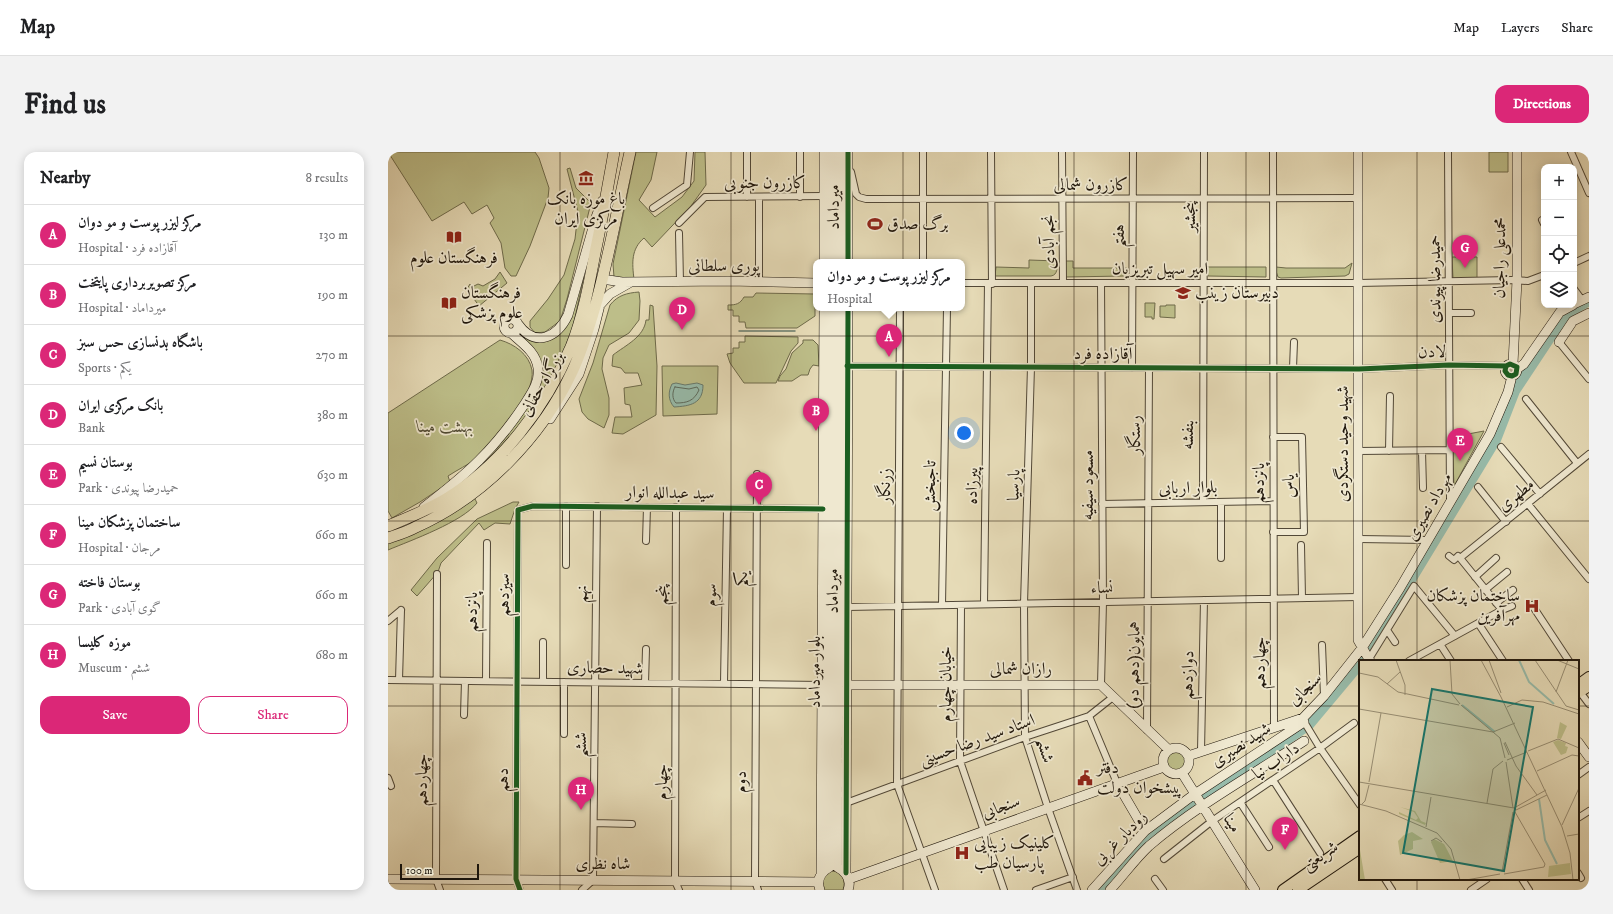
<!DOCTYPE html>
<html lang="en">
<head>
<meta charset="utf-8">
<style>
	:root { --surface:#fff; --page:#f2f2f2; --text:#202124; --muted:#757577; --line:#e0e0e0; --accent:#db2777 }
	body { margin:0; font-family:"IM FELL DW Pica",Amiri,serif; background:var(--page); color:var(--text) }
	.controls { position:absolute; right:12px; top:12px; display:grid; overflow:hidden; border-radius:8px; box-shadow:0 2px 10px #0003 }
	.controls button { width:36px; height:36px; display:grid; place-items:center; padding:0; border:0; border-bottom:1px solid var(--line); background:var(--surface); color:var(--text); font:20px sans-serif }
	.scale { position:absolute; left:12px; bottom:10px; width:79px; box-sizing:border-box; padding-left:4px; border:2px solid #20170c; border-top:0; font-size:11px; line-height:14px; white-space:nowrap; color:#20170c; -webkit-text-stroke:3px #efe8d0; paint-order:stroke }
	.you { position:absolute; left:576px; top:281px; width:14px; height:14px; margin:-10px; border:3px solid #fff; border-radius:50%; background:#1a73e8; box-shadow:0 0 0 6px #1a73e833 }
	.badge { display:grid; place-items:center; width:26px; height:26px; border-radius:50%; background:var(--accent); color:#fff; font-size:13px; font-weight:700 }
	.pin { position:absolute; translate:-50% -33px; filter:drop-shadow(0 1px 2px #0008) }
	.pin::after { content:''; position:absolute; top:21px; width:14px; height:12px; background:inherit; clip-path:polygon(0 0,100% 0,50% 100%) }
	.popup { position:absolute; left:425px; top:107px; width:152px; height:52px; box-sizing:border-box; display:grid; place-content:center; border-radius:8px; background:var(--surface); filter:drop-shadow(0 1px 3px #0005); font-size:13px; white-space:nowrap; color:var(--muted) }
	.popup b { font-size:15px; color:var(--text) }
	.popup::after { content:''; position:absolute; left:50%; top:100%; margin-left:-8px; border:8px solid transparent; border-top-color:var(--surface) }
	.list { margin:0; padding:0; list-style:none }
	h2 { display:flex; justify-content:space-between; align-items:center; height:52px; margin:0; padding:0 16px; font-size:17px }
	h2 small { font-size:13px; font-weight:400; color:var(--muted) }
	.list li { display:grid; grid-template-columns:26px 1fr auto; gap:12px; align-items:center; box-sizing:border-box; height:60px; padding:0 16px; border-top:1px solid var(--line) }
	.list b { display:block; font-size:15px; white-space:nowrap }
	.list p { margin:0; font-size:13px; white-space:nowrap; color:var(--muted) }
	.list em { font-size:13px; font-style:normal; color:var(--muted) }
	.actions { display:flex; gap:8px; padding:12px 16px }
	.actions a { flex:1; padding:9px 0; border:1px solid var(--accent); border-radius:12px; text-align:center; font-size:14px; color:var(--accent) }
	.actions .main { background:var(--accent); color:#fff }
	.icon { flex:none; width:22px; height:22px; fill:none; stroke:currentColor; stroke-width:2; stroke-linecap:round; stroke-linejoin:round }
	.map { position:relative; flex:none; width:1201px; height:738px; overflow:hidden; border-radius:12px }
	header { display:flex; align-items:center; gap:24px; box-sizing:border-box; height:56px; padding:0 20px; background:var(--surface); border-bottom:1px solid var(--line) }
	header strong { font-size:19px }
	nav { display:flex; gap:22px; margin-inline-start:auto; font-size:14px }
	.intro { display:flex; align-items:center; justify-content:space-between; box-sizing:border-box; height:96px; padding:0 24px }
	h1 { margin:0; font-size:28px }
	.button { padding:10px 18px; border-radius:12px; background:var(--accent); color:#fff; font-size:14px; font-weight:700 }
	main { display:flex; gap:24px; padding:0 24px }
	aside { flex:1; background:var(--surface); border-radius:12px; box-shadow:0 2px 10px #0003 }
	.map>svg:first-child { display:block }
</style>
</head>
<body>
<header>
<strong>Map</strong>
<nav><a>Map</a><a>Layers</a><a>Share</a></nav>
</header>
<div class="intro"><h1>Find us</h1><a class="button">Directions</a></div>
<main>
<aside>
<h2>Nearby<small>8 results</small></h2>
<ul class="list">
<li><span class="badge">A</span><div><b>مرکز لیزر پوست و مو دوان</b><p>Hospital · آقازاده فرد</p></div><em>130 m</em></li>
<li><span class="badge">B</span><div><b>مرکز تصویربرداری پایتخت</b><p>Hospital · میرداماد</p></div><em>190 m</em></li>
<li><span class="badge">C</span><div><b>باشگاه بدنسازی حس سبز</b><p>Sports · یکم</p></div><em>270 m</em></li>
<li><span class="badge">D</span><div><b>بانک مرکزی ایران</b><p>Bank</p></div><em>380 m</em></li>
<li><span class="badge">E</span><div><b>بوستان نسیم</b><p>Park · حمیدرضا پیوندی</p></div><em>630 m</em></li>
<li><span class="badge">F</span><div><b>ساختمان پزشكان مينا</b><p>Hospital · مرجان</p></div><em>660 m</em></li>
<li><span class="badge">G</span><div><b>بوستان فاخته</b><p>Park · گوی آبادی</p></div><em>660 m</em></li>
<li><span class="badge">H</span><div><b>موزه کلیسا</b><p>Museum · ششم</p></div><em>680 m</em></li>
</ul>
<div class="actions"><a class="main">Save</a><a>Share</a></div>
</aside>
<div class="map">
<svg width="1201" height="738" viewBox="0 0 1201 738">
	<rect width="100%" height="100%" fill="#e6dbb7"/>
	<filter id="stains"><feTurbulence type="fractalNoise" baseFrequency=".005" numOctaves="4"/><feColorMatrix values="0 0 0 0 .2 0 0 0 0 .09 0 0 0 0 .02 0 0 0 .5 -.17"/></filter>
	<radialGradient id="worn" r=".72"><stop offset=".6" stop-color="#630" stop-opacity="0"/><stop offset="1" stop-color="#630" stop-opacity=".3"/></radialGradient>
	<path fill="#bdbe89" stroke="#6e6a4a" d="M0,0h147l4,6 10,30 -1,10 -18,48 -14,30h-5l-6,-8 -4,-25 -11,-20 4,-5 -7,-13 -15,9 -8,-12 -32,19z
		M248,0h21l-6,28 -12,20 16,17 27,-20 12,-16 1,-29h10l1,33 -15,21 -39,41 -8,-9c-13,11 -12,25 -10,41l-20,-2 -1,-13z
		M1101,0h19v20h-19z
		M182,16l6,20 15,15 -24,96 -7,22 -15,11 -10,1 -5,-6v-6l18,-22 16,-24 11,-36 3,-27 -11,-43z
		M1064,105h25v21l-24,1z
		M641,108l29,1c-1,6 0,14 -7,15h-56l1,-9 33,1z
		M677,109h8v7h54l-2,8 -60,1z
		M964,111l-3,11 -4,2 -64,2 -3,-1 -2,-6v-4l10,1h59z
		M819,115h59v10l-58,-1z
		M112,120l7,11 -28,23 -12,-17 3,-5 2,3 6,-3 5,2 12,-7z
		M194,122l2,2 -12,55 -28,62 -31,44 -31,31 -3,-4 29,-30 20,-27 13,-24 -20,-47 18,6 17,-5 15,-18z
		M251,140l1,9 -1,19 -10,13 -20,12 -6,13 -1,11 7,29v17l-5,13 -16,-9 -6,-7 -3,-13 14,-36 17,-58c8,-10 17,-12 29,-13z
		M368,141l59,1v22l-18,12h-51l-1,-6h-6v-6h-6v-6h-5v-5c8,0 12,-1 16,-8h9z
		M757,151h10l-1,16h-2v-2h-7z
		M262,153l3,1 4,60 -1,49 -33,19 -11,-1 3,-16h17l-2,-12 -5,-1 -1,-16 18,-3 -4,-12h-13l-4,-5 -9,-2 1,-11c13,-10 31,-18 33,-35h3z
		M778,153h9v13l-15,-1v-11h6z
		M357,184l53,1v6l-7,8 -15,32h-32l-14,-20 -3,-9 6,-1v-5h6v-6h6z
		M112,188c14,4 29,14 32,30 4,24 -37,73 -55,88 -9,7 -20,12 -29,18l2,6 -30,20 -28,16 -4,-7v-98z
		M415,188h10l5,5 1,21 -6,-1 -3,4 -2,6h-7l-9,6h-14l2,-5 6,-7 6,-16 11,-10z
		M274,214h56l-1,48 -54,2z
		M1096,279l-30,55 -2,-49z
		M86,345l3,6c-15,19 -65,37 -89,47v-8z
		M125,350h6l-4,7 -5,15 -15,-1 -11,7 -5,-7 -38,40 -3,9 -21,24 -6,-6 26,-32 40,-39z
		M778 609a10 10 0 1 1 20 0a10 10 0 1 1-20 0Z
		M444,719c11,1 14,10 11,19h-19c-2,-9 -2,-16 8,-19z"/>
	<path fill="#97bbaa" stroke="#67796b" d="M288,231l9,2 12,-2 6,2c0,19 -13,21 -29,22 -6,-7 -6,-15 -2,-23z"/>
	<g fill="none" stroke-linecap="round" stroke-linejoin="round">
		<path stroke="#5c695b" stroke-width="1" d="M287,235l14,2 8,-2 2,3c-5,11 -12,13 -23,13 -4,-4 -4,-11 -1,-16z"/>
		<path stroke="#67796b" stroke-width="1.5" d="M351,179h56"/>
		<path stroke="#97bbaa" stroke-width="10" d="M974,509l134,-221 19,-49 47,-71 8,-8 19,-11
			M712,738l45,-49 48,-38 116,-78 51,-61"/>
		<g stroke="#524837" stroke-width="8">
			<path id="street" d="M535,0v110
				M603,0l1,132
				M674,0l1,131
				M885,0l1,575
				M1060,0l2,348
				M1183,0l18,41
				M463,20l5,22 3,3 7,2 492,-1
				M359,45v-45
				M412,45v-45
				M265,56l34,-23 3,-33
				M1154,68l2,4
				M291,71l26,-26 119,-1
				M291,81l1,49
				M1186,111l15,-7
				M371,130v-85
				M574,131h396l154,-3 16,1 16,-6
				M713,131l2,319 -2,83
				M643,132v83l-7,237 1,133 23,71 29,82
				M1186,137l8,11
				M512,156l-3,476 38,106
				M1061,161h22
				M1171,190l30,37
				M459,214l512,3 90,-4 57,1
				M744,216l1,-216
				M905,216l1,-26
				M1138,247l51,64
				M1113,295l39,47
				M971,299l91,-1
				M1001,299l1,-55
				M1034,299l1,37
				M369,322l-2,407 3,9
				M1090,335l28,35
				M815,350l1,-350
				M833,350v56
				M714,352l171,-3
				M1140,352l61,75
				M288,355l-1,374 4,9
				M885,380h31l-2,-95h-29
				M971,387l69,1
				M258,389l1,-34
				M913,393l1,53
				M1061,404l5,4 4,-4 2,2
				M1072,406l129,-104
				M178,413v-59
				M49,422l-1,305 4,11
				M1087,425l21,-19
				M1097,438l22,-18
				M1108,451l17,-13
				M596,452l4,-321
				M554,453l5,-297
				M573,453l-1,156 44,129
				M1144,453l37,56
				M459,455l511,-10
				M1114,458l10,-4
				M0,469l13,-11
				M1090,471l25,38
				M999,478l8,12
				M1052,492l11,17
				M934,493l2,51
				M981,507l45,-73 41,50
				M1021,509l93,-51 -42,-52
				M0,528l434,5
				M11,528l2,-70
				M98,529l1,-138
				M155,529v-39
				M257,531l1,-34
				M336,531l3,-175
				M1192,540l9,12
				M76,563l1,-34
				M701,564l28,67
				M915,568l17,28 40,57
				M759,578l2,-362
				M176,582v-52
				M813,599l3,-151
				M1190,623l11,-8
				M0,626l3,8
				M885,628l47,73
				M852,650l29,45
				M458,651l179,-66 64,-21 24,-19
				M1190,666l11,-7
				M206,671l38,1
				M776,707l48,-38 108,-73 34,-25
				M1190,721l3,5
				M767,727l8,11
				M997,727l7,11
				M1134,727l7,11
				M132,738l-4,-11 2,-369 15,-4 290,3
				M194,738l11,-10 4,-374
				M648,738l37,-13
				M1083,738l16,-11"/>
		</g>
		<g stroke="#20170c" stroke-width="10">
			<path id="secondary" d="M970,0v488l12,21
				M436,110v-110
				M445,110v-110
				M451,110l2,-110
				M460,110v-110
				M214,127l20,3 106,-1 88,2
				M1186,152l15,-7
				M451,156l-2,559c9,5 15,12 11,23
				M116 174a7 7 0 1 1 14 0a7 7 0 1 1-14 0Z
				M130,172c17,24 39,14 50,-9l28,-98 6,-16
				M1171,190l14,-21 16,-8
				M1117 218a6 6 0 1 1 12 0a6 6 0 1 1-12 0Z
				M1125,212l4,-84v-128
				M1129,217l7,-5 36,-52 13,-7
				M162,267l29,-45 15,-45 6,-24 10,-11 21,-12
				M36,355c43,-33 70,-57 100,-102 7,-11 16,-23 14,-37 -2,-16 -16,-25 -27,-35
				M459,533h254l68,65
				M1190,590l11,15
				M775 609a13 13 0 1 1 26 0a13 13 0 1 1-26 0Z
				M800,604l115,-38 21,-22 38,-48 38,-60 90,-154 18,-42 4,-16
				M794,621l73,117
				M729,631l28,48
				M807,642l109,-72
				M458,721l2,-565
				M433,722l3,-566
				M0,727l430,3
				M461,727l315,-112
				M432,738c-4,-11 1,-18 10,-23l2,-559
				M704,738l53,-59 47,-35
				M722,738c13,-14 25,-31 39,-44 47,-40 103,-71 155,-105"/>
		</g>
		<g stroke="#20170c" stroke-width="12">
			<path id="primary" d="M1190,533l11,-8
				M1190,541l11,-7
				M895,738l77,-54
				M910,738l62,-42"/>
		</g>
		<g stroke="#20170c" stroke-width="12">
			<path id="highway" d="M0,374c19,-8 40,-16 58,-27 56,-35 99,-91 125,-152 12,-30 18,-62 24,-94 7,-33 13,-67 19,-101
				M0,386c9,-3 19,-6 28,-11 67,-30 125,-89 156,-155 11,-23 18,-48 25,-72 13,-49 22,-99 33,-148"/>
		</g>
		<use href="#street" stroke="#efe8d0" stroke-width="6"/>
		<use href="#secondary" stroke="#efe8d0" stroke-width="9"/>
		<use href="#primary" stroke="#e6dbb7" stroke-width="10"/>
		<use href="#highway" stroke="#e6dbb7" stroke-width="11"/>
		<g stroke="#efe8d0" stroke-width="8">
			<path id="cycleway" d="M460,110v-110
				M459,214l512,3 90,-4 57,1 4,-2 7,3 -1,7 -4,2 -4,-1 -3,-4 1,-5
				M458,721l2,-565
				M132,738l-4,-11 2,-369 15,-4 290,3"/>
		</g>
		<use href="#cycleway" stroke="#1b5e20" stroke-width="5"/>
	</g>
	<path fill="none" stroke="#20170c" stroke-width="1" stroke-opacity="0.55" d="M172,0v738M343,0v738M515,0v738M686,0v738M858,0v738M1029,0v509M0,184h1201M0,369h1201M0,554h972M1190,554h11M1029,727v11"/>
	<defs>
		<g id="museum-bare" transform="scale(1.2)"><path d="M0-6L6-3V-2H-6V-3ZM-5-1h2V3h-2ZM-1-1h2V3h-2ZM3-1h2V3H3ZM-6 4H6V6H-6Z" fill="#8f2418" stroke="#efe8d0" stroke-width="2.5" paint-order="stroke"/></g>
		<g id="stadium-bare" transform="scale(1.2)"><path d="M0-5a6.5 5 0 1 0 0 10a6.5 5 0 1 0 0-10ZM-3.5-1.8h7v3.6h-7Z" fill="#8f2418" stroke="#efe8d0" stroke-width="2.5" paint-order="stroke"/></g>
		<g id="library-bare" transform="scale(1.2)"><path d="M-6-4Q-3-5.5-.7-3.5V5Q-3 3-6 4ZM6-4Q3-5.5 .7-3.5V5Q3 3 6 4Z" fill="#8f2418" stroke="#efe8d0" stroke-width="2.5" paint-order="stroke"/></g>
		<g id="school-bare" transform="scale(1.2)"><path d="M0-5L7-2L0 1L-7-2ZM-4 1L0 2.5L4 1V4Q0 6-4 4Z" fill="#8f2418" stroke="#efe8d0" stroke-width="2.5" paint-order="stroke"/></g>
		<g id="hospital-bare" transform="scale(1.2)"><path d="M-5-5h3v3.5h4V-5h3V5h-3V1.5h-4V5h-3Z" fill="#8f2418" stroke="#efe8d0" stroke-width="2.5" paint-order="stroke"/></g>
		<g id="civic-bare" transform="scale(1.2)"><path d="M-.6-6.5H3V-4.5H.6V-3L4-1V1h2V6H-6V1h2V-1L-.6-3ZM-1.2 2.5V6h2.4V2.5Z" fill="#8f2418" stroke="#efe8d0" stroke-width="2.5" paint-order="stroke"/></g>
	</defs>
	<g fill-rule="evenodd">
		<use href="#museum-bare" x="198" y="26"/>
		<use href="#stadium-bare" x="487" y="72"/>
		<use href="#library-bare" x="66" y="85"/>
		<use href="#school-bare" x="795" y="141"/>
		<use href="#library-bare" x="61" y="151"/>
		<use href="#hospital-bare" x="1144" y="454"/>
		<use href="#civic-bare" x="697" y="626"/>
		<use href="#hospital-bare" x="574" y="701"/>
	</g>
	<g text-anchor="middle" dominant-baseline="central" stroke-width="3.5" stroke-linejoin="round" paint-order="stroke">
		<g font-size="17" fill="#20170c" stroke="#efe8d0">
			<text x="377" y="31">کازرون جنوبی</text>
			<text x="703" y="33">کازرون شمالی</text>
			<text transform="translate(446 55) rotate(-90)">میرداماد</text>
			<text transform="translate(802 65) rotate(-90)">پنجشیر</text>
			<text transform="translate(731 84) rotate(-90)">هفتم</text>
			<text transform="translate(661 90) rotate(-91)">نجم آبادی</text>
			<text transform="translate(1112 106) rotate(-89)">محمدعلی راجیان</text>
			<text x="336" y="114">پوری سلطانی</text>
			<text x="772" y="117">امیر سهیل تبریزیان</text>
			<text transform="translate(1047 127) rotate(-90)">حمیدرضا پیوندی</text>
			<text transform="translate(1044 200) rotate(-2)">لادن</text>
			<text x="715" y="202">آقازاده فرد</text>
			<text transform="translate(154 232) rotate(-60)">بزرگراه حقانی</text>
			<text transform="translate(747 283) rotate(-90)">رستگار</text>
			<text transform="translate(800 283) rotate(-90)">بنفشه</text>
			<text transform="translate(955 292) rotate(-90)">شهید وحید دستگردی</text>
			<text transform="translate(871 331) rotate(-90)">پانزدهم</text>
			<text transform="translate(626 333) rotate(-88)">پارسیا</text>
			<text transform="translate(700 333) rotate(-90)">مسعود سیفیه</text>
			<text transform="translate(497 334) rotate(-90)">زرنگار</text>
			<text transform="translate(542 334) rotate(-89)">تاجبخش</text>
			<text transform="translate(584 334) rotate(-89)">پیرزاده</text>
			<text transform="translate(901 334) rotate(-91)">یاس</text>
			<text transform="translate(800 336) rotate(-1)">بلوار اربابی</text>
			<text transform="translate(282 341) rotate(1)">سید عبدالله انوار</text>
			<text transform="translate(1128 343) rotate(-39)">مطهری</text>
			<text transform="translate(1041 355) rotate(-60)">مهرداد نصیری</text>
			<text transform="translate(354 427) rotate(-90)">یکم</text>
			<text transform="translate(714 436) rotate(-1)">نساء</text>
			<text transform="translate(445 439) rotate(-90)">میرداماد</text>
			<text transform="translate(194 442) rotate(-89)">نهم</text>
			<text transform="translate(116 443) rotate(-90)">سیزدهم</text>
			<text transform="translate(274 443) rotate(-90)">پنجم</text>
			<text transform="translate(323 443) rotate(-89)">سوم</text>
			<text transform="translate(84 460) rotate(-90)">پانزدهم</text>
			<text transform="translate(872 511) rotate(-90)">چهاردهم</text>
			<text transform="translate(746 513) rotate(-89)">همایون(دهم دو)</text>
			<text transform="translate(217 516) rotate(1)">شهید حصاری</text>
			<text x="633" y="517">رازان شمالی</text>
			<text transform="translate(427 520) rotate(-90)">بلوار میرداماد</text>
			<text transform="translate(800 523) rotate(-89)">دوازدهم</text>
			<text transform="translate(558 532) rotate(-90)">خیابان چهارم</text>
			<text transform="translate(917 537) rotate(-44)">سنجابی</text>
			<text transform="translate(589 588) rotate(-20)">استاد سید رضا حسینی</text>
			<text transform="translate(193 593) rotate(-90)">ششم</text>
			<text transform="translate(853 593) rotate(-33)">شهید نصیری</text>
			<text transform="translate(657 598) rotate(74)">ششم</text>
			<text transform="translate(888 609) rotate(-34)">داراب نیا</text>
			<text transform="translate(34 628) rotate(-90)">چهاردهم</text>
			<text transform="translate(115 628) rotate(-90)">دهم</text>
			<text transform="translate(274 630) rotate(-90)">چهارم</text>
			<text transform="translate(353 630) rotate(-90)">دوم</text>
			<text transform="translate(613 655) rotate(-20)">سنجابی</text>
			<text transform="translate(844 671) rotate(58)">مینا</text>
			<text transform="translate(732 686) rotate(-45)">رودبار غربی</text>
			<text transform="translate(932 704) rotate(-34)">شریعتی</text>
			<text x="215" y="712">شاه نظری</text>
		</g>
		<g font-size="17" fill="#20170c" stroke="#efe8d0" text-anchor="start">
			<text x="198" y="47" text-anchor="middle">باغ موزه بانک<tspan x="198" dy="20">مرکزی ایران</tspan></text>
			<text x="499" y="72">برگ صدق</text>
			<text x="66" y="106" text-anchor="middle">فرهنگستان علوم</text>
			<text x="73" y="141">فرهنگستان<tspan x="73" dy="20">علوم پزشکی</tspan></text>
			<text x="807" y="141">دبیرستان زینب</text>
			<text x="1132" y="444" text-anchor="end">ساختمان پزشکان<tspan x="1132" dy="20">مهرآفرین</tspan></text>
			<text x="709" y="616">دفتر<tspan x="709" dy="20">پیشخوان دولت</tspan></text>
			<text x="586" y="691">کلینیک زیبایی<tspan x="586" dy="20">پارسیان طب</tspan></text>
		</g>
		<g font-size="17" font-style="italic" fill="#4f4932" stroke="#efe8d0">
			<text x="57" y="275">بهشت مينا</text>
		</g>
	</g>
	<g transform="translate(971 508)">
		<rect width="220" height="220" fill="#e6dbb7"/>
		<path d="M201,62l7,4 -6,13 -4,-1zM199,80l8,3 -1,3 3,1 -2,6 -5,2 -8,-13zM41,147l15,4 6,10 5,2 -1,2 -26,-11v-2l17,8 2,-2 -4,-6zM53,172l11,7 -10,2v8l-13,6 -2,-14 6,-6zM0,179l1,11 5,30h-6zM75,179l10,5 9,17 -13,2 -9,-21zM211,203l1,11 -23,3 1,-11z" fill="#bdbe89"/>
		<path fill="none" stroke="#97bbaa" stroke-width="2" d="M160,0l10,22 25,22M103,45l33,27M180,139l6,41 12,24"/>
		<path fill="none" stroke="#978d73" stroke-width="1" d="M37,0l9,25v10M91,0l2,34 8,10M122,0l20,37 61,130 8,26 3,27M130,0l12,33M176,0l31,46 13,4M198,0l22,9M0,13l19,4 20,15 61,13M28,24l13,-12M197,32l12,-32M102,45l39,33 5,20M148,47l15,-7 21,2 36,12M0,49l134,23 22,-9M146,82l11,24 21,29M145,83l5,12M169,91l30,-12 21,9M148,100l20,-8M147,102l7,46M178,111l35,-16 7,1M0,122l155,26 2,2M10,122l12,-69M128,143l6,-34 10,-8M0,144l27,7 51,22 14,16 9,31M3,144l3,-3 4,-16M155,148l32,-18M157,150l31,-15M203,165l17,-37M67,167l5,-30M208,176l12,-2M72,181l5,-3 6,4M143,212l11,-60M145,214l40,-7 1,-3 -30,-52M107,220l34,-6"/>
		<path fill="#0f766e" fill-opacity="0.15" stroke="#0f766e" stroke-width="2" d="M73,29l101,18 -29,164 -101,-18z"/>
		<rect width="220" height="220" fill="none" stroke="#20170c" stroke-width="2"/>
	</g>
	<rect width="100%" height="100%" filter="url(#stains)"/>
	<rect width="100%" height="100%" fill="url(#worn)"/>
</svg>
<div class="controls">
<button>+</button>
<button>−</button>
<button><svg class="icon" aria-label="locate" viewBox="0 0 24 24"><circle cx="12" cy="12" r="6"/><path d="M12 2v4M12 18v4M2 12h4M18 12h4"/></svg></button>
<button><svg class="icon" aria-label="layers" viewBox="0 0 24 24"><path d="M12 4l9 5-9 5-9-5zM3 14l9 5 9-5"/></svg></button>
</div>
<div class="scale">100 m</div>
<div class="you"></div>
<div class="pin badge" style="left:501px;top:205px">A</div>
<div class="popup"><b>مرکز لیزر پوست و مو دوان</b>Hospital</div>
<div class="pin badge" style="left:428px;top:279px">B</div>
<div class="pin badge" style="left:371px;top:353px">C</div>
<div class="pin badge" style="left:294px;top:178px">D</div>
<div class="pin badge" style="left:1072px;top:309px">E</div>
<div class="pin badge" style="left:897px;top:698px">F</div>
<div class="pin badge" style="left:1077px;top:116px">G</div>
<div class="pin badge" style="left:193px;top:658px">H</div>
</div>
</main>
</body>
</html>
